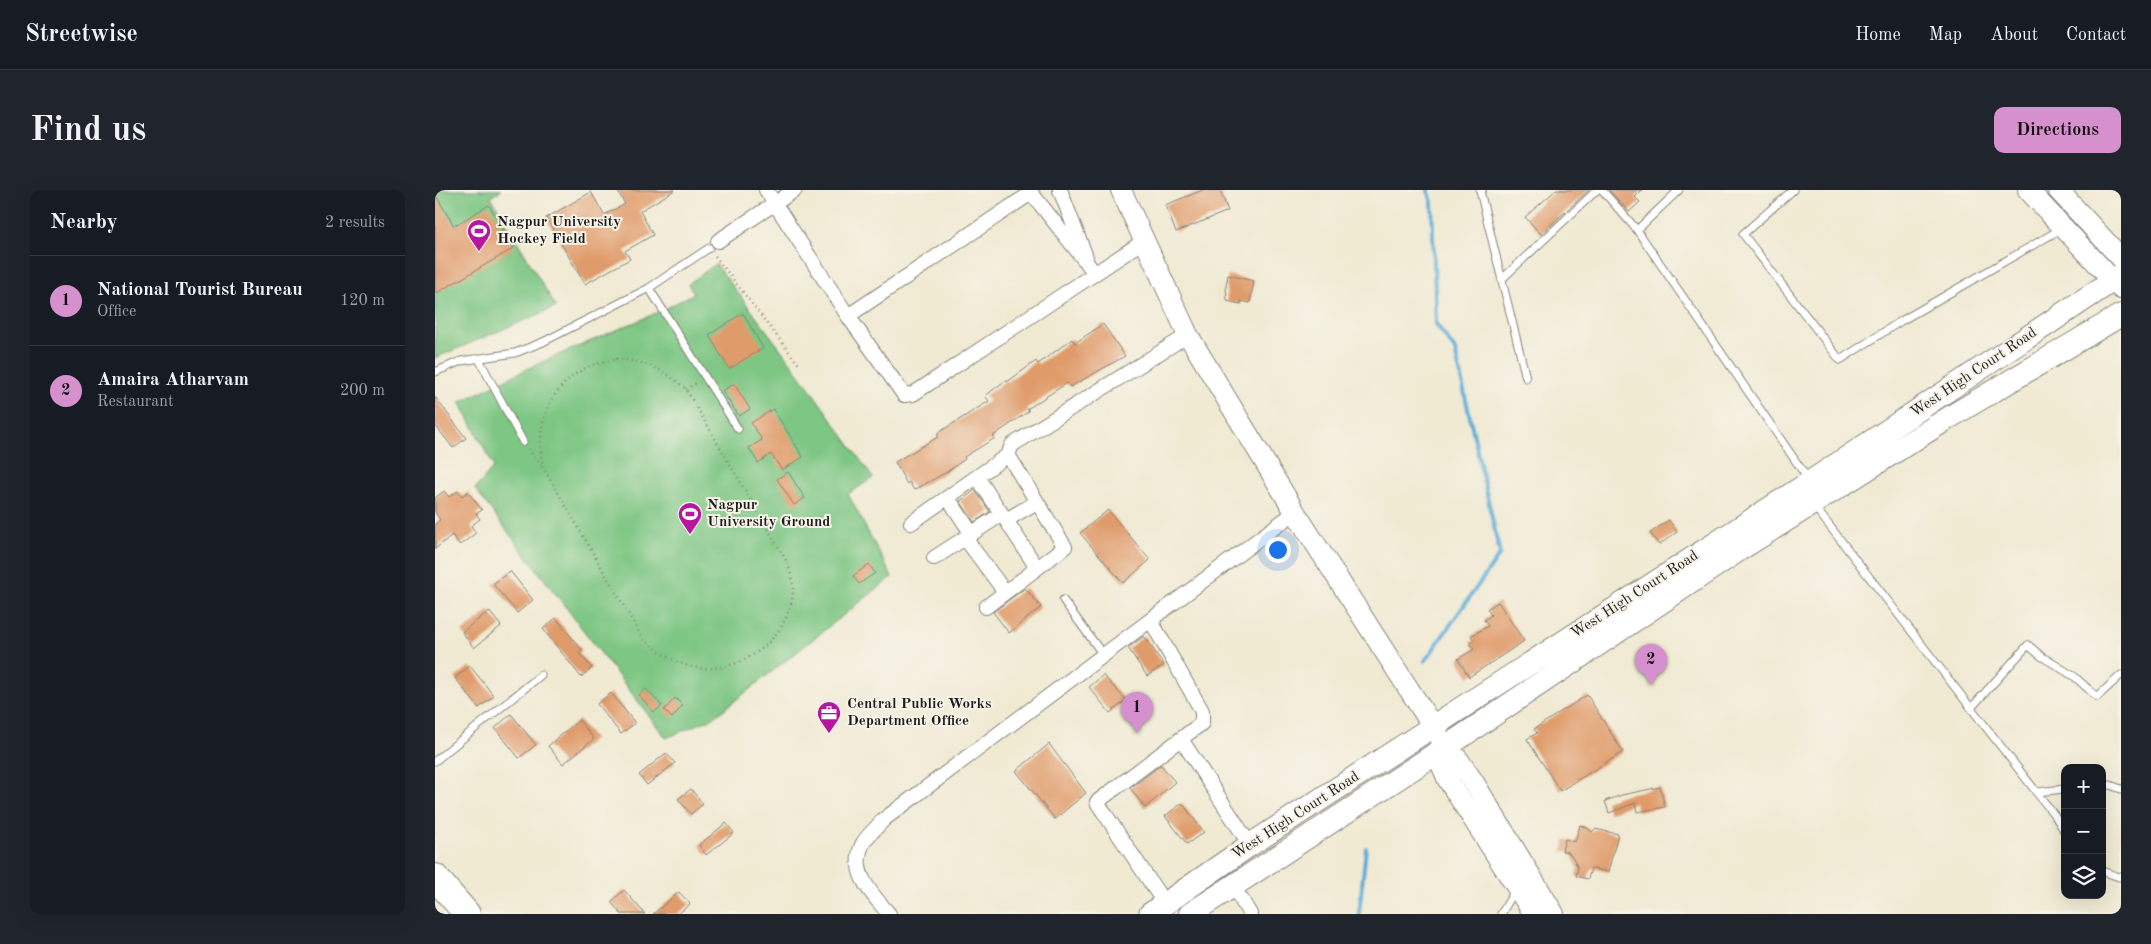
<!DOCTYPE html>
<html lang="en">
<head>
<meta charset="utf-8">
<style>
	:root { --surface:#171b24; --page:#20242c; --text:#f1f3f6; --muted:#9ea1a6; --line:#363941; --accent:#d690ce }
	body { margin:0; font-family:"Old Standard TT",serif; background:var(--page); color:var(--text) }
	.controls { position:absolute; right:15px; bottom:15px; display:grid; overflow:hidden; border-radius:10px; box-shadow:0 5px 20px #0002 }
	.controls button { width:45px; height:45px; display:grid; place-items:center; padding:0; border:0; border-bottom:1px solid var(--line); background:var(--surface); color:var(--text); font:25px sans-serif }
	.you { position:absolute; left:842px; top:359px; width:18px; height:18px; margin:-12px; border:4px solid #fff; border-radius:50%; background:#1a73e8; box-shadow:0 0 0 8px #1a73e833 }
	.badge { display:grid; place-items:center; width:32px; height:32px; border-radius:50%; background:var(--accent); color:#111; font-size:16px; font-weight:700 }
	.pin { position:absolute; translate:-50% -41px; filter:drop-shadow(0 1px 2px #0008) }
	.pin::after { content:''; position:absolute; top:26px; width:18px; height:15px; background:inherit; clip-path:polygon(0 0,100% 0,50% 100%) }
	.list { margin:0; padding:0; list-style:none }
	h2 { display:flex; justify-content:space-between; align-items:center; height:65px; margin:0; padding:0 20px; font-size:21px }
	h2 small { font-size:16px; font-weight:400; color:var(--muted) }
	.list li { display:grid; grid-template-columns:32px 1fr auto; gap:15px; align-items:center; box-sizing:border-box; height:90px; padding:0 20px; border-top:1px solid var(--line) }
	.list b { display:block; font-size:19px; white-space:nowrap }
	.list p { margin:0; font-size:16px; white-space:nowrap; color:var(--muted) }
	.list em { font-size:16px; font-style:normal; color:var(--muted) }
	.icon { flex:none; width:28px; height:28px; fill:none; stroke:currentColor; stroke-width:2; stroke-linecap:round; stroke-linejoin:round }
	.map { position:relative; flex:none; width:1686px; height:724px; overflow:hidden; border-radius:10px }
	header { display:flex; align-items:center; gap:30px; box-sizing:border-box; height:70px; padding:0 25px; background:var(--surface); border-bottom:1px solid var(--line) }
	header strong { font-size:24px }
	nav { display:flex; gap:28px; margin-inline-start:auto; font-size:18px }
	.intro { display:flex; align-items:center; justify-content:space-between; box-sizing:border-box; height:120px; padding:0 30px }
	h1 { margin:0; font-size:35px }
	.button { padding:12px 22px; border-radius:10px; background:var(--accent); color:#111; font-size:18px; font-weight:700 }
	main { display:flex; gap:30px; padding:0 30px }
	aside { flex:1; background:var(--surface); border-radius:10px; box-shadow:0 5px 20px #0002 }
	.map>svg:first-child { display:block }
</style>
</head>
<body>
<header>
<strong>Streetwise</strong>
<nav><a>Home</a><a>Map</a><a>About</a><a>Contact</a></nav>
</header>
<div class="intro"><h1>Find us</h1><a class="button">Directions</a></div>
<main>
<aside>
<h2>Nearby<small>2 results</small></h2>
<ul class="list">
<li><span class="badge">1</span><div><b>National Tourist Bureau</b><p>Office</p></div><em>120 m</em></li>
<li><span class="badge">2</span><div><b>Amaira Atharvam</b><p>Restaurant</p></div><em>200 m</em></li>
</ul>
</aside>
<div class="map">
<svg width="1686" height="724" viewBox="0 0 1686 724">
	<rect width="100%" height="100%" fill="#f7f3e8"/>
	<filter id="ink" filterUnits="userSpaceOnUse"><feTurbulence type="fractalNoise" baseFrequency=".02" numOctaves="2"/><feDisplacementMap in="SourceGraphic" scale="10" xChannelSelector="R" yChannelSelector="G"/><feConvolveMatrix kernelMatrix="1 2 1 2 8 2 1 2 1" color-interpolation-filters="sRGB"/></filter>
	<filter id="wash" filterUnits="userSpaceOnUse"><feTurbulence type="fractalNoise" baseFrequency=".0096" numOctaves="4" result="noise"/><feDisplacementMap in="SourceGraphic" scale="20" xChannelSelector="R" yChannelSelector="G"/><feGaussianBlur stdDeviation="1.12" result="paint"/><feColorMatrix in="noise" values="0 0 0 0 0 0 0 0 0 0 0 0 0 0 0 0 0 1.4 0 .05"/><feComposite in="paint" operator="in"/></filter>
	<g filter="url(#wash)">
		<rect width="100%" height="100%" fill="#f0ead3"/>
		<path fill="#7dc683" stroke="#4c7150" d="M0,0h66l-10,7 65,110 -121,51z
			M281,74l85,112 72,102 -25,16 44,83 -179,141 -47,20 -191,-249 19,-22 -34,-65 75,-37 128,-55 31,-17 -6,-9z"/>
		<g fill="none" stroke-linecap="round" stroke-linejoin="round">
			<path stroke="#5dacd7" stroke-width="4" d="M990,471l75,-107 -45,-204 -19,-26 -4,-122 -4,-12
				M924,724l7,-66"/>
		</g>
		<g id="blocks">
			<path fill="#e09b6a" d="M182,0h58l-35,21 13,24 -28,16 5,8 -45,25 -39,-66 45,-26 13,23 21,-11z
				M768,0h17l8,21 -52,21 -11,-27z
				M1121,0h33l-48,44 -16,-17z
				M1174,0h33l-7,7 5,5 -11,10z
				M0,4l19,32 35,-21 25,43 -79,46z
				M793,85l26,6 -4,22 -9,-2v3l-14,-3 -1,-15z
				M308,123l20,35 -34,21 -20,-34z
				M668,134l22,32 -55,31 -3,-4 -40,26 2,2 -36,25 2,2 -31,19 1,2 -20,14 -31,17 -5,-8 -2,2 -12,-22 43,-25v-4l51,-32 -4,-5 21,-16 1,2 29,-21 2,3 34,-25 3,4z
				M299,194l16,25 -11,7 -17,-25z
				M0,207l31,41 -13,10 -18,-23z
				M338,219l30,48 -21,13 -11,-16 -13,9 -9,-15 13,-8 -11,-17z
				M353,282l17,26 -11,7 -17,-26z
				M540,300l15,22 -16,10 -14,-21z
				M9,301l5,6 9,-6 4,5 6,-4 14,18 -6,4 4,5 -9,7 5,7 -16,12 -8,-10 -17,14v-25l5,-4 -5,-8v-14z
				M673,320l42,50 -27,23 -43,-50z
				M1234,330l8,12 -18,13 -9,-12z
				M434,374l6,9 -16,11 -6,-8z
				M75,381l23,29 -16,13 -24,-29z
				M590,398l16,19 -32,26 -16,-21z
				M1063,412l26,39 -55,36 -11,-18 16,-10 -4,-6 4,-3 -3,-4 17,-10 -4,-6 7,-5 -4,-6z
				M54,421l12,15 -27,22 -12,-16z
				M121,428l26,32 -3,3 13,15 -11,9 -38,-48z
				M709,446l20,29 -17,11 -19,-28z
				M35,476l24,30 -15,12 -24,-30z
				M668,485l23,25 -16,13 -21,-26z
				M211,499l16,17 -8,6 -15,-17z
				M176,503l24,30 -14,11 -24,-30z
				M1152,505l36,57 -63,39 -33,-52 10,-6 -3,-4z
				M240,508l8,7 -11,13 -8,-8z
				M76,524l25,31 -17,13 -24,-30z
				M144,530l15,19 -31,25 -15,-18z
				M614,554l37,49 -31,26 -39,-48z
				M231,563l9,10 -28,22 -8,-10z
				M726,575l14,17 -30,26 -15,-20z
				M1225,597l5,20 -28,5 -2,-9 -26,10 -4,-12 17,-6z
				M256,599l12,15 -12,10 -13,-15z
				M747,613l22,29 -17,12 -22,-28z
				M291,633l8,10 -28,22 -7,-10z
				M1145,635l6,2 6,5 3,-3 23,5 -10,38 -17,-4 -3,11 -12,-3 2,-8 -5,-10 -5,-6 -6,-1 3,-12 10,3z
				M189,700l21,24h-24l-10,-12z
				M244,702l11,12 -12,10h-25z"/>
		</g>
	</g>
	<g filter="url(#ink)">
		<use href="#blocks" fill-opacity="0" stroke="#868378" stroke-width="1"/>
		<g fill="none" stroke-linecap="round" stroke-linejoin="round">
			<g stroke="#868378" stroke-width="9">
				<path id="lane" d="M1047,0l-2,1 46,187
					M1167,0l35,40
					M1244,0l-42,40 171,249
					M1358,0l-50,44 97,126 61,-39 160,-92
					M1067,89l95,-89
					M214,98l89,141
					M44,169l44,83
					M0,182l26,-11 54,-8 28,-11 106,-54 60,-40
					M1379,316l241,310 10,16
					M628,410l41,56
					M1536,518l57,-63 13,11 34,21 22,20 24,-22
					M0,571l106,-86
					M1667,595h8l11,4
					M1601,602l29,-3
					M1667,681l17,6 2,-1
					M1066,724l15,-25"/>
			</g>
			<g stroke="#868378" stroke-width="16">
				<path id="street" d="M331,0l82,126 56,79 9,-1 231,-153
					M594,0l65,82
					M625,0l26,67
					M283,51l77,-51
					M413,126l183,-123
					M542,287l29,43
					M513,308l24,36
					M602,312l-31,18 31,48
					M476,333l97,-68 4,-10 176,-110
					M530,348l40,54
					M499,368l68,-44
					M551,417l79,-60 -57,-92
					M716,431l51,90v12l-105,79 68,102
					M746,549l69,106
					M798,696l17,28
					M454,724c-17,-20 -39,-41 -27,-69 4,-9 15,-17 21,-25l412,-308"/>
			</g>
			<g stroke="#868378" stroke-width="22">
				<path id="secondary" d="M686,0l67,145 107,177 151,235 12,12 15,22 81,133
					M1593,0l93,99
					M1623,0l63,68
					M1011,557l-5,17 7,16 86,134"/>
			</g>
			<g stroke="#868378" stroke-width="24">
				<path id="primary" d="M715,724l100,-69 560,-363 311,-207
					M755,724l256,-167 293,-197 211,-133 171,-102"/>
			</g>
			<g stroke="#868378" stroke-width="28">
				<path id="highway" d="M0,687l32,37"/>
			</g>
			<path stroke="#868378" stroke-width="2.5" stroke-dasharray="1 4" stroke-linecap="butt" d="M280,66l85,110
				M181,169c32,3 46,9 70,30l101,173c3,9 7,21 6,30 -4,47 -53,84 -100,75 -19,-4 -35,-16 -50,-28l-100,-172c-7,-40 2,-75 39,-97 10,-6 23,-8 34,-11z
				M251,199l12,-7
				M93,259l14,17"/>
			<use href="#lane" stroke="#fff" stroke-width="7"/>
			<use href="#street" stroke="#fff" stroke-width="14"/>
			<use href="#secondary" stroke="#fff" stroke-width="20"/>
			<use href="#primary" stroke="#fff" stroke-width="22"/>
			<use href="#highway" stroke="#fff" stroke-width="26"/>
		</g>
	</g>
	<defs>
		<g id="stadium-pin" transform="scale(1.25)"><path d="M0 17L-7.5 6A9.5 9.5 0 1 1 7.5 6Z" fill="#b5179e" stroke="#f7f3e8"/><path d="M0-5a6.5 5 0 1 0 0 10a6.5 5 0 1 0 0-10ZM-3.5-1.8h7v3.6h-7Z" fill="#fff"/></g>
		<g id="office-pin" transform="scale(1.25)"><path d="M0 17L-7.5 6A9.5 9.5 0 1 1 7.5 6Z" fill="#b5179e" stroke="#f7f3e8"/><path d="M-6-3h4V-5.5h4V-3h4V5H-6ZM-1-4.5V-3h2v-1.5ZM-6 0V1H6V0Z" fill="#fff"/></g>
	</defs>
	<g fill-rule="evenodd">
		<use href="#stadium-pin" x="44" y="41"/>
		<use href="#stadium-pin" x="255" y="324"/>
		<use href="#office-pin" x="394" y="523"/>
	</g>
	<g text-anchor="middle" dominant-baseline="central" stroke-width="4" stroke-linejoin="round" paint-order="stroke">
		<g font-size="15" font-weight="bold" fill="#1c1c1c" stroke="#f7f3e8" text-anchor="start">
			<text x="62" y="32">Nagpur University<tspan x="62" dy="17">Hockey Field</tspan></text>
			<text x="272" y="315">Nagpur<tspan x="272" dy="17">University Ground</tspan></text>
			<text x="412" y="514">Central Public Works<tspan x="412" dy="17">Department Office</tspan></text>
		</g>
		<g font-size="15" fill="#1c1c1c" stroke="#f7f3e8">
			<text transform="translate(1539 183) rotate(-34)">West High Court Road</text>
			<text transform="translate(1200 405) rotate(-33)">West High Court Road</text>
			<text transform="translate(861 626) rotate(-33)">West High Court Road</text>
		</g>
	</g>
</svg>
<div class="controls">
<button>+</button>
<button>−</button>
<button><svg class="icon" aria-label="layers" viewBox="0 0 24 24"><path d="M12 4l9 5-9 5-9-5zM3 14l9 5 9-5"/></svg></button>
</div>
<div class="you"></div>
<div class="pin badge" style="left:702px;top:543px">1</div>
<div class="pin badge" style="left:1216px;top:495px">2</div>
</div>
</main>
</body>
</html>
